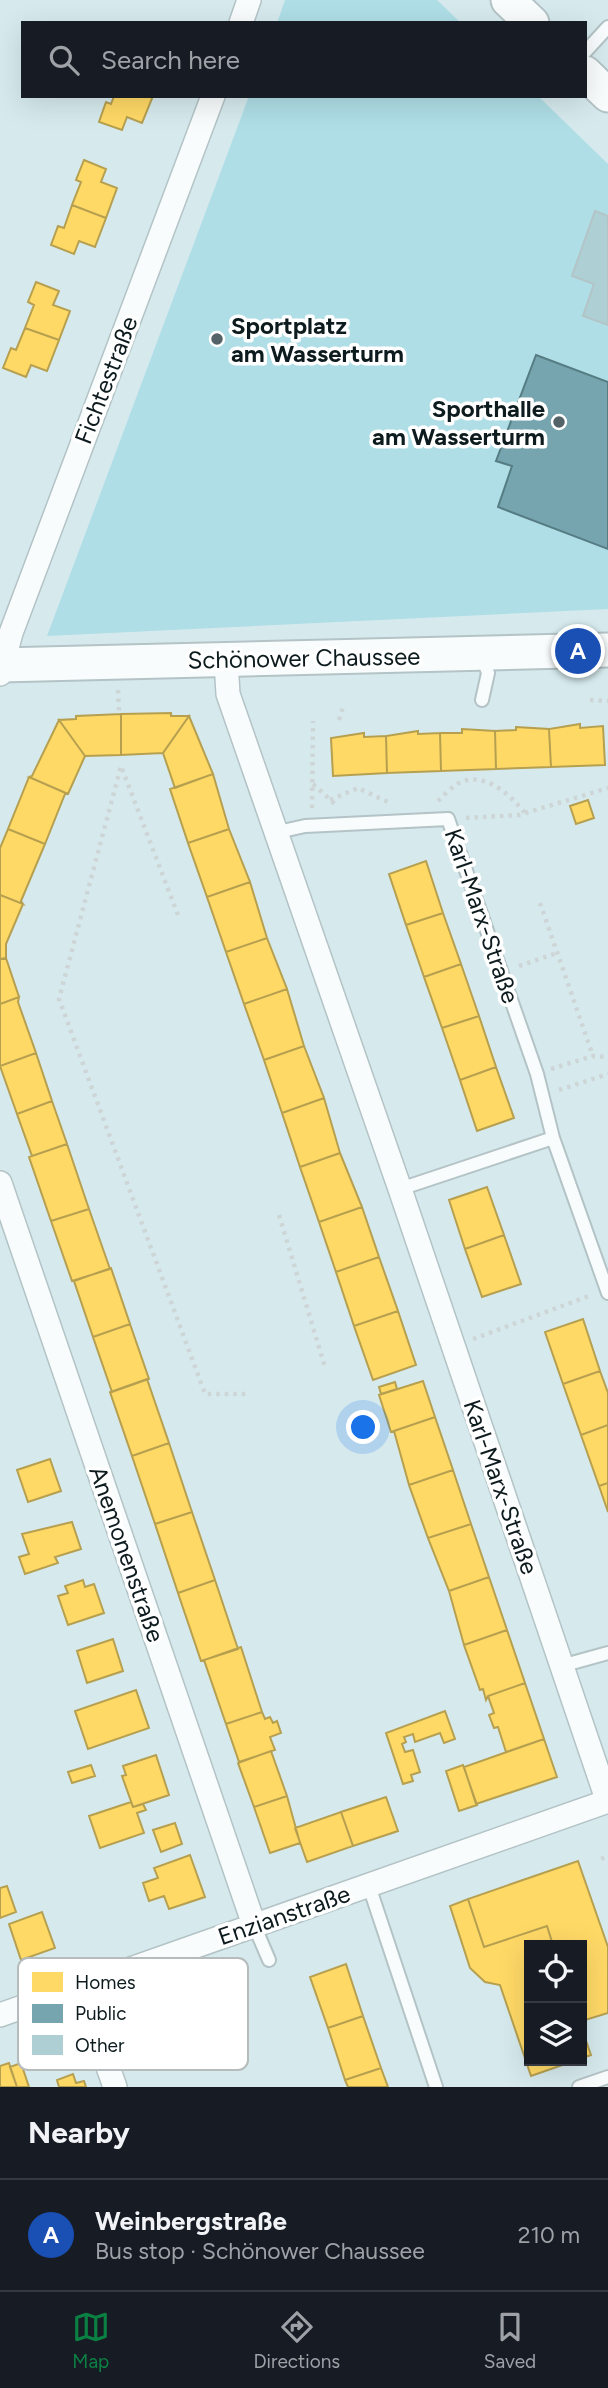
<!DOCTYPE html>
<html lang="en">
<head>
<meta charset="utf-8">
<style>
	:root { --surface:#171b24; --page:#20242c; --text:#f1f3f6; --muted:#9ea1a6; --line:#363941; --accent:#0b8043 }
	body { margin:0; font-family:Figtree,sans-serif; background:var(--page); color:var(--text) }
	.controls { position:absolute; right:21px; bottom:21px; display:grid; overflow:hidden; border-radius:0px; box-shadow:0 7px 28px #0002 }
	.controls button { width:63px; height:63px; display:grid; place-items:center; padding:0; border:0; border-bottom:2px solid var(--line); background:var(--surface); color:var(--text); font:35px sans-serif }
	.you { position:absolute; left:364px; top:1428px; width:24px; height:24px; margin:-18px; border:5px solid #fff; border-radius:50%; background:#1a73e8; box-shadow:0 0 0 10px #1a73e833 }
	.badge { display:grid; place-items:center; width:46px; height:46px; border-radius:50%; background:var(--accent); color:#fff; font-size:23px; font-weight:700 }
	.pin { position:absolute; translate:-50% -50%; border:4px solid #fff; box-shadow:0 2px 7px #0006 }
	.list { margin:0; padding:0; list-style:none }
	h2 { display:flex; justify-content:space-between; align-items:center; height:91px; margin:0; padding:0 28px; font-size:30px }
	h2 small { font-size:23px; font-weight:400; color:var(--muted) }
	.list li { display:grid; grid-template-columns:46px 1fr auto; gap:21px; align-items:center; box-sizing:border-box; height:112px; padding:0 28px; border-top:2px solid var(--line) }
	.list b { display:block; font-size:26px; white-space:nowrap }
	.list p { margin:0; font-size:23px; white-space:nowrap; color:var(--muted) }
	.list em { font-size:23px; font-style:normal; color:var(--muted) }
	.icon { flex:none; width:38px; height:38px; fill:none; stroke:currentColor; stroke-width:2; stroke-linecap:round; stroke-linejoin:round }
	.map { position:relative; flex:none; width:608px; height:2087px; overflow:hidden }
	.search { position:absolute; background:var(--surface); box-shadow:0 7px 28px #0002; left:21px; right:21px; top:21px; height:77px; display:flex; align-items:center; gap:18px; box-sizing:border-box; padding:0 24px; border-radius:0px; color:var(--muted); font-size:26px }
	.sheet { height:203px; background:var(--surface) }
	nav { display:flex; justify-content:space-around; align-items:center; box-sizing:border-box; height:98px; border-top:2px solid var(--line); background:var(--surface); font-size:19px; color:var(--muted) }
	nav a { display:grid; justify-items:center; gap:4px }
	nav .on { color:var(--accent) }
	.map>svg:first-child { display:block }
</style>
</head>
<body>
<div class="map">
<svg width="608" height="2087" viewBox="0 0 608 2087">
	<rect width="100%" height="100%" fill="#d6eaee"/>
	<path fill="#afdee6" d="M285,0h152l24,23h-184z
		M249,96h289l70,68v445l-561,27z"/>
	<path fill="#ffd966" stroke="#b6a050" stroke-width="2" d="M114,96h39l-11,27 -15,-6 -5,13 -23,-8 7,-20 5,2z
		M84,160l22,9 -5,13 16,6 -11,30 -34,-13 9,-23 -5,-2z
		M72,205l34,13 -11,29 -16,-6 -5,13 -23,-9 7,-19 6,2z
		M36,282l23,9 -6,14 17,6 -11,29 -34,-12 9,-23 -6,-3z
		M25,328l34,12 -12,31 -16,-6 -5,12 -23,-9 8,-20 5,2z
		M171,713v3h18l-26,37 -42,2v-41z
		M121,714v41l-36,1 -26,-36 17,-1v-3z
		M189,716l24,58 -38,14 -12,-35z
		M59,720l26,36 -17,38 -39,-17 3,-1z
		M580,724v4l23,-2 2,39 -54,2 -2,-38z
		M516,727l33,2 2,38 -55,2 -1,-38 21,-1z
		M462,729l33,2 1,38 -55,2 -1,-38h22z
		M418,731v3l22,-1 1,38 -54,2 -1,-37z
		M364,733v4l22,-1 1,37 -54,3 -2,-38z
		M213,774l16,55 -41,14 -18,-54z
		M29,777l39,17h-3l-20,50 -37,-15z
		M588,800l6,18 -18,6 -6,-18z
		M8,829l37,15 -24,57 2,3 -23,-9v-47z
		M229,829l21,53 -43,15 -19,-54z
		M426,861l17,52 -37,12 -17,-51z
		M250,882l17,56 -41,14 -19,-55z
		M0,895l23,9 -17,40v14l-6,1z
		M443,913l18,51 -37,13 -18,-52z
		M267,938l20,51 -43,15 -18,-52z
		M6,958l13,39 -19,7v-45z
		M461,964l18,52 -37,12 -18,-51z
		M287,989l17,57 -40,14 -20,-56z
		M19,997l-1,5 18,51 -36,13v-62z
		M479,1016l17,51 -36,13 -18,-52z
		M304,1046l20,52 -42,15 -18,-53z
		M36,1053l16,48 -35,13 -17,-48z
		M496,1067l18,51 -37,13 -17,-51z
		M324,1098l16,55 -40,14 -18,-54z
		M52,1101l15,43 -35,12 -15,-42z
		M67,1144l22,65 -38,12 -22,-64z
		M340,1153l22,54 -43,15 -19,-55z
		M487,1187l17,48 -39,14 -16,-49z
		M362,1207l17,50 -43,15 -17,-50z
		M89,1209l21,60 -38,12 -21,-60z
		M504,1235l17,49 -39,13 -17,-48z
		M379,1257l19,54 -44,15 -18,-54z
		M111,1268l19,56 -37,13 -19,-56z
		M398,1311l18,54 -43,15 -19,-54z
		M583,1319l17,52 -37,13 -18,-52z
		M130,1324l19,55 -37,13 -19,-55z
		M600,1371l8,22v32l-27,10 -18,-51z
		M147,1379l22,64 -37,13 -22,-64z
		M423,1381l12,36 -44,15 -12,-37z
		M395,1382l2,7 -16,5 -2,-7z
		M435,1417l18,53 -44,15 -15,-54z
		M608,1425v58l-9,3 -18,-51z
		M169,1443l23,69 -37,12 -23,-68z
		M50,1459l11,32 -33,11 -11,-32z
		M453,1470l18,54 -43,14 -19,-53z
		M608,1483v29l-9,-26z
		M192,1512l23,68 -37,13 -23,-69z
		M72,1522l9,27 -26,8 3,6 -33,11 -6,-17 10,-3 -7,-20z
		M471,1524l18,53 -40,14 -21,-53z
		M489,1577l18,53 -43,15 -15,-54z
		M83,1580l2,7 9,-3 10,29 -36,12 -10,-29 10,-3 -3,-7z
		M215,1580l23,69 -37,12 -23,-68z
		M507,1630l18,53 -37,13 -2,4 -3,-11 -3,1 -16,-45z
		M113,1639l10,32 -36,12 -10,-32z
		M241,1647l21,65 -36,12 -22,-64z
		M525,1683l19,56 -38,13 -8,-25 -4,1 -5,-13 5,-2 -6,-17z
		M136,1690l13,38 -61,21 -13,-38z
		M445,1711l10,28 -11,4 -4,-10 -25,9 -2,-8 -9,3 2,5 -4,2 3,8 8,-2 7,22 -9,3 2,6 -10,3 -17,-51z
		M262,1712l3,7 5,-2 3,6 4,-2 4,12 -11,4 5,13 -36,12 -13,-38z
		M544,1739l13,38 -81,27 -12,-37z
		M271,1751l16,45 -33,11 -16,-44z
		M156,1755l13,40 -36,12 -11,-31 4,-1 -3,-9z
		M91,1765l4,11 -23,7 -4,-11z
		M463,1765l14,40 -18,6 -13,-40z
		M287,1796l13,47 -30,10 -16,-46z
		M386,1797l12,34 -45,15 -12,-34z
		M131,1802l2,5 10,-3 3,6 -9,3 7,20 -44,15 -11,-32z
		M341,1812l12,34 -46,16 -12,-34z
		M175,1823l7,21 -21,8 -8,-22z
		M190,1855l15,42 -36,12 -5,-13 -15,5 -6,-18 15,-5 -4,-10z
		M578,1861l30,86v66l-26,8v-76h-29l-6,-19 -63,21 -16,-48z
		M7,1886l9,26 -16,6v-30z
		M468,1899l16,48 63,-21 6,19h-24v116h45l-43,15 -31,-91 -15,-3 -15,-14 -20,-62z
		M42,1912l13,36 -34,12 -12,-36z
		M346,1964l17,52 -35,12 -18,-51z
		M363,2016l18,52 -36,12 -17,-52z
		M582,2029l9,26 -9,3z
		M9,2063l8,24h-17v-21z
		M21,2063l8,24h-12l-7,-20z
		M381,2068l7,19h-40l-3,-7z
		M73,2074l3,9 8,-2 2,6h-27l-2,-7z"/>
	<path fill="#76a5af" stroke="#567c84" stroke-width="2" d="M536,355l72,27v167l-110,-42 14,-41 -16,-5z"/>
	<path fill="#aed0d5" stroke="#b3c4c7" stroke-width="2" d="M595,211l13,5v109l-25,-9 11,-32 -22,-8z"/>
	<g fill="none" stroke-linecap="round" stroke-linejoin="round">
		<g stroke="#b3c3c6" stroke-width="16">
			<path id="service" d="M585,52l23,-25
				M481,654l7,19 -6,27
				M278,832l27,-6 143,-7 89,255 16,64 55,155
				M400,1189l153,-51
				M561,1666l47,-13
				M369,1886l67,201
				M254,1925l15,35
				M579,2087l29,-10"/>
		</g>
		<g stroke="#b3c3c6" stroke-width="26">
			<path id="minor" d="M241,23l8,-23
				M226,661l2,33 172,495 208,613
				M0,674l11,-41 202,-537
				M0,1183l254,742
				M80,1987l35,100
				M0,2015l608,-214"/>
		</g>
		<g stroke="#b3c3c6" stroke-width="37">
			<path id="secondary" d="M508,0l24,23
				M585,73l23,22
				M0,665l608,-15"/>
		</g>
		<path stroke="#ced5d6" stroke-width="4.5" stroke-dasharray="3.5 5" stroke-linecap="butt" d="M118,690l1,23
			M590,700l18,1
			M339,720l5,-16
			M313,784l24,22
			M330,800l28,-12 32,15
			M438,801c6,-6 14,-14 21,-18 26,-13 52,13 66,30
			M312,808l1,-87
			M466,818l53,-3 89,-27
			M540,903l53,153
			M178,915l-57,-149 -62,233 146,395h45
			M519,966l38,-13
			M551,1069l42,-13 15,1
			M559,1090l49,-16
			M279,1215l46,152
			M473,1339l116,-43
			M601,1859l7,-3"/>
		<use href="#service" stroke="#f9fcfc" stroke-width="12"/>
		<use href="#minor" stroke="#f9fcfc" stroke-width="23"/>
		<use href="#secondary" stroke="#f9fcfc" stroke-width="33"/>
	</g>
	<g fill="#536367" stroke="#fff" stroke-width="2.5">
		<circle cx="217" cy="339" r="7"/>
		<circle cx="559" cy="422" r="7"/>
	</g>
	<g text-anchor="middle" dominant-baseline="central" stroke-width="7" stroke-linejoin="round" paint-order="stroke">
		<g font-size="24" font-weight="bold" fill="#0d1b1e" stroke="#fff" text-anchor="start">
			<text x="231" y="325">Sportplatz<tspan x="231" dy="28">am Wasserturm</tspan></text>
			<text x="545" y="408" text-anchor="end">Sporthalle<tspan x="545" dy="28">am Wasserturm</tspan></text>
		</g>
		<g font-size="24" fill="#0d1b1e" stroke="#fff">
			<text transform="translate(106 380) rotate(-69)">Fichtestraße</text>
			<text transform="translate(304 658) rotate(-1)">Schönower Chaussee</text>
			<text transform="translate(482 916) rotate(71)">Karl-Marx-Straße</text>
			<text transform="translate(501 1487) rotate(71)">Karl-Marx-Straße</text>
			<text transform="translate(127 1554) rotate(71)">Anemonenstraße</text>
			<text transform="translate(284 1915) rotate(-19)">Enzianstraße</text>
		</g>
	</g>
	<rect x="18" y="1958" width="230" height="112" rx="10" fill="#fff" stroke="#b6bbbc" stroke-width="2"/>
	<rect x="32" y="1972" width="31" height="20" fill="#ffd966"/>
	<rect x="32" y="2004" width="31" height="19" fill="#76a5af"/>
	<rect x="32" y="2035" width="31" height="20" fill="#aed0d5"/>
	<g font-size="19" fill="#0d1b1e">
		<text x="75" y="1989">Homes</text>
		<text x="75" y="2020">Public</text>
		<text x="75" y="2052">Other</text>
	</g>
</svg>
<div class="controls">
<button><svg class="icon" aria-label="locate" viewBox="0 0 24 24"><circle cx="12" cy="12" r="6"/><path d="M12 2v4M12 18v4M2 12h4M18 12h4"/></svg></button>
<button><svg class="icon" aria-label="layers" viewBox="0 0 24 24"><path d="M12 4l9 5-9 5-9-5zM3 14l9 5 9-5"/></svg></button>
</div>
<div class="you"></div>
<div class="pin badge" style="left:578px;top:651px;background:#1a4fb4">A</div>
<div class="search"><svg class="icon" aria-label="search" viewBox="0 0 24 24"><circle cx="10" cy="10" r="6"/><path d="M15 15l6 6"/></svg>Search here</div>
</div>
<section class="sheet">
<h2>Nearby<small></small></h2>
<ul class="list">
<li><span class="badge" style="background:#1a4fb4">A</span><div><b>Weinbergstraße</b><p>Bus stop · Schönower Chaussee</p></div><em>210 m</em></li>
</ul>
</section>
<nav>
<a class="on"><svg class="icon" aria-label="map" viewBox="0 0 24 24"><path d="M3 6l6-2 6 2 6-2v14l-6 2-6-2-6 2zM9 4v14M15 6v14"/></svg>Map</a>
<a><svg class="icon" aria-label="directions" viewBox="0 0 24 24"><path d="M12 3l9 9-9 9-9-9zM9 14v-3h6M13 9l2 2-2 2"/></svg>Directions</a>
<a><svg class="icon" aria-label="saved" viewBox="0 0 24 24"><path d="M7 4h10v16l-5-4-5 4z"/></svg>Saved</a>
</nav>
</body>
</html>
